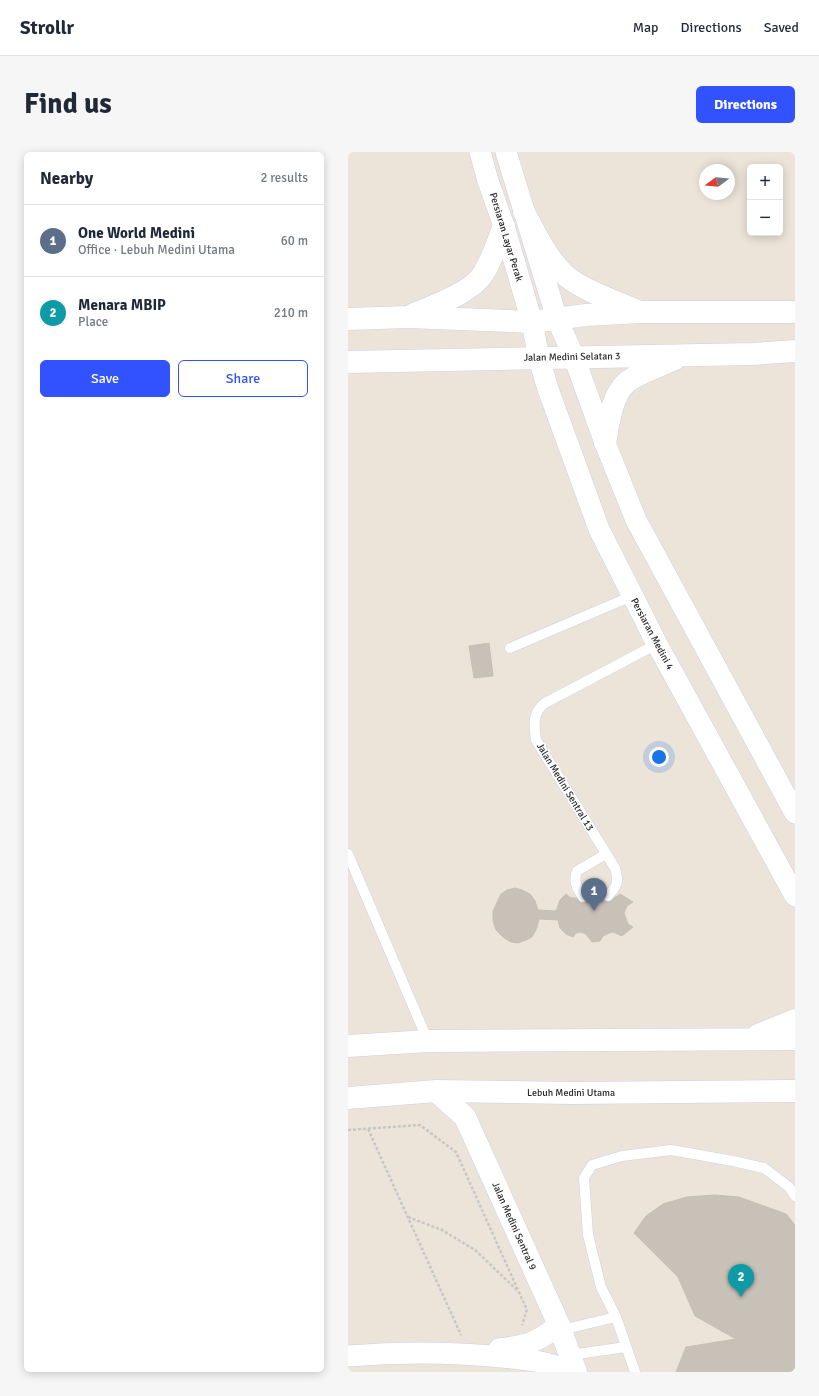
<!DOCTYPE html>
<html lang="en">
<head>
<meta charset="utf-8">
<style>
	:root { --surface:#fff; --page:#f6f6f7; --text:#1f2937; --muted:#747a83; --line:#e0e1e3; --accent:#3251ff }
	body { margin:0; font-family:Signika,sans-serif; background:var(--page); color:var(--text) }
	.controls { position:absolute; right:12px; top:12px; display:grid; overflow:hidden; border-radius:6px; box-shadow:0 2px 10px #0003 }
	.controls button { width:36px; height:36px; display:grid; place-items:center; padding:0; border:0; border-bottom:1px solid var(--line); background:var(--surface); color:var(--text); font:20px sans-serif }
	.compass { position:absolute; left:351px; top:12px; width:36px; height:36px; border-radius:50%; background:var(--surface); box-shadow:0 2px 10px #0003; rotate:254deg }
	.you { position:absolute; left:311px; top:605px; width:14px; height:14px; margin:-10px; border:3px solid #fff; border-radius:50%; background:#1a73e8; box-shadow:0 0 0 6px #1a73e833 }
	.badge { display:grid; place-items:center; width:26px; height:26px; border-radius:50%; background:var(--accent); color:#fff; font-size:13px; font-weight:700 }
	.pin { position:absolute; translate:-50% -33px; filter:drop-shadow(0 1px 2px #0008) }
	.pin::after { content:''; position:absolute; top:21px; width:14px; height:12px; background:inherit; clip-path:polygon(0 0,100% 0,50% 100%) }
	.list { margin:0; padding:0; list-style:none }
	h2 { display:flex; justify-content:space-between; align-items:center; height:52px; margin:0; padding:0 16px; font-size:17px }
	h2 small { font-size:13px; font-weight:400; color:var(--muted) }
	.list li { display:grid; grid-template-columns:26px 1fr auto; gap:12px; align-items:center; box-sizing:border-box; height:72px; padding:0 16px; border-top:1px solid var(--line) }
	.list b { display:block; font-size:15px; white-space:nowrap }
	.list p { margin:0; font-size:13px; white-space:nowrap; color:var(--muted) }
	.list em { font-size:13px; font-style:normal; color:var(--muted) }
	.actions { display:flex; gap:8px; padding:12px 16px }
	.actions a { flex:1; padding:9px 0; border:1px solid var(--accent); border-radius:6px; text-align:center; font-size:14px; color:var(--accent) }
	.actions .main { background:var(--accent); color:#fff }
	.map { position:relative; flex:none; width:447px; height:1220px; overflow:hidden; border-radius:6px }
	header { display:flex; align-items:center; gap:24px; box-sizing:border-box; height:56px; padding:0 20px; background:var(--surface); border-bottom:1px solid var(--line) }
	header strong { font-size:19px }
	nav { display:flex; gap:22px; margin-inline-start:auto; font-size:14px }
	.intro { display:flex; align-items:center; justify-content:space-between; box-sizing:border-box; height:96px; padding:0 24px }
	h1 { margin:0; font-size:28px }
	.button { padding:10px 18px; border-radius:6px; background:var(--accent); color:#fff; font-size:14px; font-weight:700 }
	main { display:flex; gap:24px; padding:0 24px }
	aside { flex:1; background:var(--surface); border-radius:6px; box-shadow:0 2px 10px #0003 }
	.map>svg:first-child { display:block }
</style>
</head>
<body>
<header>
<strong>Strollr</strong>
<nav><a>Map</a><a>Directions</a><a>Saved</a></nav>
</header>
<div class="intro"><h1>Find us</h1><a class="button">Directions</a></div>
<main>
<aside>
<h2>Nearby<small>2 results</small></h2>
<ul class="list">
<li><span class="badge" style="background:#5c6f8a">1</span><div><b>One World Medini</b><p>Office · Lebuh Medini Utama</p></div><em>60 m</em></li>
<li><span class="badge" style="background:#0f9aa8">2</span><div><b>Menara MBIP</b><p>Place</p></div><em>210 m</em></li>
</ul>
<div class="actions"><a class="main">Save</a><a>Share</a></div>
</aside>
<div class="map">
<svg width="447" height="1220" viewBox="0 0 447 1220">
	<rect width="100%" height="100%" fill="#ece4d8"/>
	<path fill="#c7c1b8" stroke="#c7c0b2" d="M141,491l4,33 -19,2 -5,-32z
		M243,735h8l2,4 9,6h6l4,-3 13,8 -6,4 -3,7 4,11 5,3 -11,9 -9,-4 -4,1 -6,3 -3,5 -8,1 -6,-8 -5,-2 -5,1 -3,4 -7,-3 -6,-6 -2,-8 -19,-1 -3,11 -4,7 -6,3 -8,3 -7,-1 -8,-5 -7,-7 -3,-9v-10l8,-17 6,-4 8,-2 7,2 8,4 5,7 3,9 18,1 4,-11 6,-6 5,4h11z
		M367,1043l24,2 25,9 22,8 9,11v147h-119l10,-25 50,-8 -41,-23 -17,-39 -44,-44 12,-17 17,-12 24,-7z"/>
	<g fill="none" stroke-linecap="round" stroke-linejoin="round">
		<g stroke="#cdd0e3" stroke-width="11">
			<path id="lane" d="M162,496l122,-52
				M0,702l80,187
				M260,744c10,-11 11,-14 7,-28l-79,-128c-2,-15 -4,-27 9,-37l112,-59
				M235,745c-6,-8 -10,-16 -6,-26l29,-17
				M213,1178l55,-13
				M222,1203l56,-8
				M287,1220l-19,-55 -15,-30 -13,-52 -4,-57 8,-13 30,-9 49,-6 62,11 31,7 25,19 6,9"/>
		</g>
		<g stroke="#cdd0e3" stroke-width="22">
			<path id="street" d="M132,0l8,29 16,45 28,96 7,36 9,31 51,140 58,115 138,252
				M158,0l51,167 17,38 31,86 31,77 159,293
				M151,1197c28,-4 38,-6 60,-24
				M0,1204c51,-4 102,-4 153,1 23,2 47,4 68,15"/>
		</g>
		<g stroke="#cdd0e3" stroke-width="23">
			<path id="secondary" d="M176,60c11,21 22,45 40,62 15,15 53,28 74,37
				M64,163c21,-9 59,-22 71,-41 9,-14 15,-33 21,-48
				M0,167l60,-2 124,5 54,-7 55,-3h154
				M0,210l404,-8 43,-3
				M257,291c4,-20 6,-47 22,-61 9,-8 36,-17 48,-23
				M410,883l37,-15
				M0,894l80,-5 367,-2
				M88,939l29,26 94,208 17,47
				M0,946l88,-7 137,2 222,-2"/>
		</g>
		<path stroke="#c7c7c7" stroke-width="2.5" stroke-dasharray="3 2" stroke-linecap="butt" d="M20,977l93,206
			M0,978l72,-5 36,27 71,158 -5,15
			M60,1065l34,13 33,20 42,40"/>
		<use href="#lane" stroke="#fff" stroke-width="10"/>
		<use href="#street" stroke="#fff" stroke-width="21"/>
		<use href="#secondary" stroke="#fff" stroke-width="22"/>
	</g>
	<g text-anchor="middle" dominant-baseline="central" stroke-width="3" stroke-linejoin="round" paint-order="stroke">
		<g font-size="10" fill="#282828" stroke="#fff">
			<text transform="translate(158 85) rotate(73)">Persiaran Layar Perak</text>
			<text transform="translate(224 205) rotate(-1)">Jalan Medini Selatan 3</text>
			<text transform="translate(304 482) rotate(62)">Persiaran Medini 4</text>
			<text transform="translate(217 635) rotate(59)">Jalan Medini Sentral 13</text>
			<text x="223" y="941">Lebuh Medini Utama</text>
			<text transform="translate(166 1074) rotate(66)">Jalan Medini Sentral 9</text>
		</g>
	</g>
</svg>
<div class="controls">
<button>+</button>
<button>−</button>
</div>
<svg class="compass" viewBox="-18 -18 36 36"><path d="M0-13l5 13h-10z" fill="#e53935"/><path d="M0 13l5-13h-10z" fill="#747a83"/></svg>
<div class="you"></div>
<div class="pin badge" style="left:246px;top:759px;background:#5c6f8a">1</div>
<div class="pin badge" style="left:393px;top:1145px;background:#0f9aa8">2</div>
</div>
</main>
</body>
</html>
